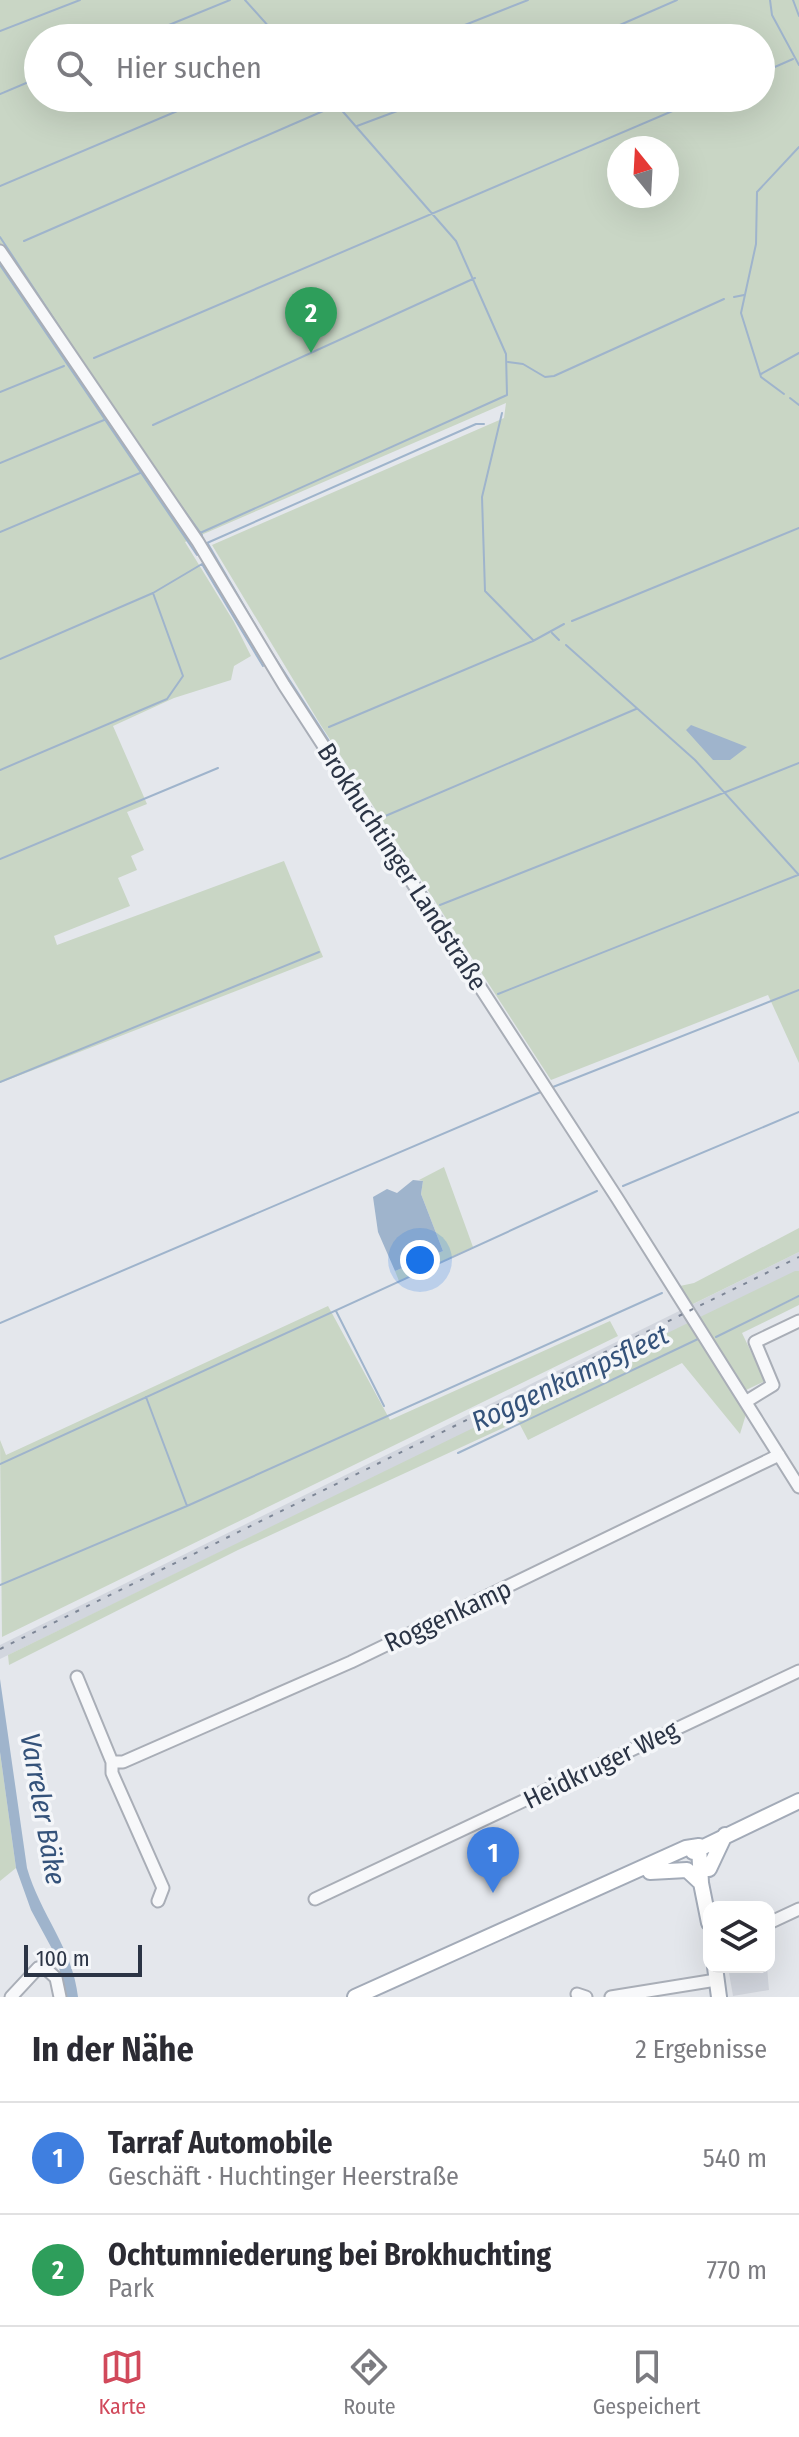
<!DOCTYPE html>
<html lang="de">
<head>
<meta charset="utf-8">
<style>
	:root { --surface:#fff; --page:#f2f2f3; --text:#2b2b33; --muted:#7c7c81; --line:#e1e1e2; --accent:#d1495b }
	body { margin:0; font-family:"Fira Sans Condensed",sans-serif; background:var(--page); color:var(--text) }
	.controls { position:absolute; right:24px; bottom:24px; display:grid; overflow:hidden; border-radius:16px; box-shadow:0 8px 32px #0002 }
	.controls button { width:72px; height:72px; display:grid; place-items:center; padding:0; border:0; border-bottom:2px solid var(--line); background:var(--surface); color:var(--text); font:40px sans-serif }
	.compass { position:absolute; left:607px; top:136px; width:72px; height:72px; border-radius:50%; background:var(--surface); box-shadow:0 8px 32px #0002; rotate:342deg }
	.scale { position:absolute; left:24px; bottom:20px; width:118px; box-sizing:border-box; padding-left:8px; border:4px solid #2b3445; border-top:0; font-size:22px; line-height:28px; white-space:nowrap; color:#2b3445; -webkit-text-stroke:6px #f4f6f9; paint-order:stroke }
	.you { position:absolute; left:420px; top:1260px; width:28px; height:28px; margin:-20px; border:6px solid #fff; border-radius:50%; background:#1a73e8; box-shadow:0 0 0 12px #1a73e833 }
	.badge { display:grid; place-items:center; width:52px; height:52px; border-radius:50%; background:var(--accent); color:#fff; font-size:26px; font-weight:700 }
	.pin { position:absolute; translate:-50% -66px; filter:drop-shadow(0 2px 4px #0008) }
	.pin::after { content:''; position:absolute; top:42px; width:28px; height:24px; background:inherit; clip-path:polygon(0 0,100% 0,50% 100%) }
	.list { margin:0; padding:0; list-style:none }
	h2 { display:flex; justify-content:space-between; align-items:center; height:104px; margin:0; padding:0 32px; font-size:34px }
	h2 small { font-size:26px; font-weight:400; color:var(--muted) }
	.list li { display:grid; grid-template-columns:52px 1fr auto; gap:24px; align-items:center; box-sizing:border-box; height:112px; padding:0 32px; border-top:2px solid var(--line) }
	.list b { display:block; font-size:30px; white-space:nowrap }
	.list p { margin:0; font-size:26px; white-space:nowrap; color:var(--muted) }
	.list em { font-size:26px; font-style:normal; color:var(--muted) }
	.icon { flex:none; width:44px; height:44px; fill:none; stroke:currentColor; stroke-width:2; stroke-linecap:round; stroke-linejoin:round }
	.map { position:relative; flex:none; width:799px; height:1997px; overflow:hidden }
	.search { position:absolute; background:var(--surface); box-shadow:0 8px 32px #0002; left:24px; right:24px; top:24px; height:88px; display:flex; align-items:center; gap:20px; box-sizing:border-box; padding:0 28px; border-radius:44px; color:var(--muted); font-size:30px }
	.sheet { height:328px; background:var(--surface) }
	nav { display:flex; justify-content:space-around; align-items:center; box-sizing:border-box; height:112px; border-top:2px solid var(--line); background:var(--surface); font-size:22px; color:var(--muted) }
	nav a { display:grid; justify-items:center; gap:4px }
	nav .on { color:var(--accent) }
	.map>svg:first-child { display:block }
</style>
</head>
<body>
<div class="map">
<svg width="799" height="1997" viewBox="0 0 799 1997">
	<rect width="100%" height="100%" fill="#e4e7ec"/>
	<path fill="#d2d6de" d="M799,1252v19l-799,388v-14z
		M728,1967h39l2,23 -36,6z"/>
	<path fill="#c9d6c5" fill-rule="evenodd" d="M0,0h799v1063l-31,-68 -217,85 -231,-356 -108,-179 292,-127 2,-15 -321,139 49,80 17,34 -17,10 -3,14 -57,18 -61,28 34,78 -20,8 17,38 -13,6 6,14 -19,8 12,28 -76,30 3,9 227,-84 39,96 -323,126zM38,38h723v60h-723zM619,148h48v48h-48z
		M444,1167l29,80 -74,34 -4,-10 48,-20 -22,-57 2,-13 -4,-1z
		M799,1228v24l-108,53 -11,-19 14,-3z
		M795,1271h4v34l-57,28 23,48 -19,9 -46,-73z
		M328,1306l62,114 220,-99 8,15 -616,301 -2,-197 6,15z
		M690,1322l57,89 -7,23 -58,-71 -154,77 -10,-19 -280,129 -229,115 -1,-10z
		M0,1752l16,116 -16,13z"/>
	<path fill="#9fb4cc" d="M691,725l56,22 -17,13h-17l-27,-30z
		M413,1180l10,1 -2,13 22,57 -48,20 -17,-39 -5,-35 14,-8 10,4z
		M0,1679l27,189c13,46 46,81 51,129h-13l-8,-39 -26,-48 -15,-42 -16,-116z"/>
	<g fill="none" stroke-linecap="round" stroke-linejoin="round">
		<path stroke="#9fb4cc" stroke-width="2" d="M245,0l34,38
			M770,0l2,15 27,50
			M793,0l6,16
			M0,31l80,-31
			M137,38l93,-38
			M432,38l96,-38
			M590,38l87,-38
			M761,73l32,-14
			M0,94l38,-16
			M357,126l75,-28
			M0,186l208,-88
			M0,237l83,126
			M24,241l313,-136
			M0,265l197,290
			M734,297l10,-2
			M94,358l609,-260
			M508,362l15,2 22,13 9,-1 170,-77
			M761,374l38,-21
			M0,392l64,-26
			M784,394l-23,-17 -20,-64 15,-69 1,-52 42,-45
			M790,398l9,7
			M502,413l-20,84 3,94 48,49
			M153,425l322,-147
			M0,463l104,-43
			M165,484l37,51
			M0,532l140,-59
			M200,533l307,-138 -1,-41 -50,-113 -125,-143
			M207,543l269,-119h8
			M208,544l60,103 74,114
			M202,564l61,102
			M572,621l227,-93
			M552,633l7,7
			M566,645l129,115 104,115
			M0,659l153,-66 49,-29
			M329,727l204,-86 31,-17
			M0,770l167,-71 16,-23 -30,-83
			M383,817l253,-108
			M0,859l218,-91
			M440,905l359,-142
			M498,994l300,-119
			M0,1082l319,-130
			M553,1087l246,-97
			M623,1186l176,-74
			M336,1311l48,95
			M0,1323l543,-232
			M716,1337l83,-41
			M146,1397l41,109
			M458,1453l240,-114
			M0,1464l597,-273
			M0,1585l187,-79 475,-213"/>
		<g stroke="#a9aeb7" stroke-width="15">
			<path id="minor" d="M0,251l198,291 86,143 333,513 182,289
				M747,1401l26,-16 -18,-43 44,-21
				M77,1677l35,85
				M315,1899l484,-228
				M158,1901l5,-13 -51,-115v-11h11l228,-100 428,-207
				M769,1923l30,-14
				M577,1994l9,3
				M11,1997l27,-29 6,-1 12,11 4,19
				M611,1997l105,-17"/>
		</g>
		<g stroke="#a3abb8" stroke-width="18">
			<path id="major" d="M699,1846l2,37 8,40
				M693,1852l106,-51
				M709,1869l16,-34
				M650,1872l37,-2 14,13
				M715,1967l4,30
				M355,1997l331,-149 13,-2"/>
		</g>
		<use href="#minor" stroke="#f7f8fa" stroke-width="11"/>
		<use href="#major" stroke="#fff" stroke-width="14"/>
		<path stroke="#7d8696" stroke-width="2" stroke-dasharray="4 8" stroke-linecap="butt" d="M0,1649l799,-392"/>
	</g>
	<g text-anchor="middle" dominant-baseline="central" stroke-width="7" stroke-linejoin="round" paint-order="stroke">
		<g font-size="26" fill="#2b3445" stroke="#f4f6f9">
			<text transform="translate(402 867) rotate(57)">Brokhuchtinger Landstraße</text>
			<text transform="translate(448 1616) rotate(-25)">Roggenkamp</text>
			<text transform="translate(601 1765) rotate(-26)">Heidkruger Weg</text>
		</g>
		<g font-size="28" font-style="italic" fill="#34527a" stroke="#f4f6f9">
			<text transform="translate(570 1378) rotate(-25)">Roggenkampsfleet</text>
			<text transform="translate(43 1809) rotate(80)">Varreler Bäke</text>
		</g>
	</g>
</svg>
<div class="controls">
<button><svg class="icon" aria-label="layers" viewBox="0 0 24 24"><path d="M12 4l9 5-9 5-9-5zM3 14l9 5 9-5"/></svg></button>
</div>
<svg class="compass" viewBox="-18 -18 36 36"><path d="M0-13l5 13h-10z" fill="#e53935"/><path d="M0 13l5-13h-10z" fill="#7c7c81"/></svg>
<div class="scale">100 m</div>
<div class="you"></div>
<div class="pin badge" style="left:493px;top:1893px;background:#3f7fe0">1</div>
<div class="pin badge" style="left:311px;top:353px;background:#2e9e5b">2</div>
<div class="search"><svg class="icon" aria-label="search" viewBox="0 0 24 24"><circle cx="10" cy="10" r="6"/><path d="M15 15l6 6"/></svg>Hier suchen</div>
</div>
<section class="sheet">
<h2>In der Nähe<small>2 Ergebnisse</small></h2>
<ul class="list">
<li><span class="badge" style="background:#3f7fe0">1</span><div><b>Tarraf Automobile</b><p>Geschäft · Huchtinger Heerstraße</p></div><em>540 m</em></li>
<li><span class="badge" style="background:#2e9e5b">2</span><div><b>Ochtumniederung bei Brokhuchting</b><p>Park</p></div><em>770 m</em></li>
</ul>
</section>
<nav>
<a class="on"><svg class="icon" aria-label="map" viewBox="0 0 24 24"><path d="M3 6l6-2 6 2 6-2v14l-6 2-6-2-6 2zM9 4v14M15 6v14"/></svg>Karte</a>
<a><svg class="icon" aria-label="directions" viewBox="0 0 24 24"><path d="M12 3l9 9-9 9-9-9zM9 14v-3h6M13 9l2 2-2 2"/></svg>Route</a>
<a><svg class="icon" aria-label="saved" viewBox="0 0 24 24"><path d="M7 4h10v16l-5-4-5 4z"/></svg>Gespeichert</a>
</nav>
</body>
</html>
